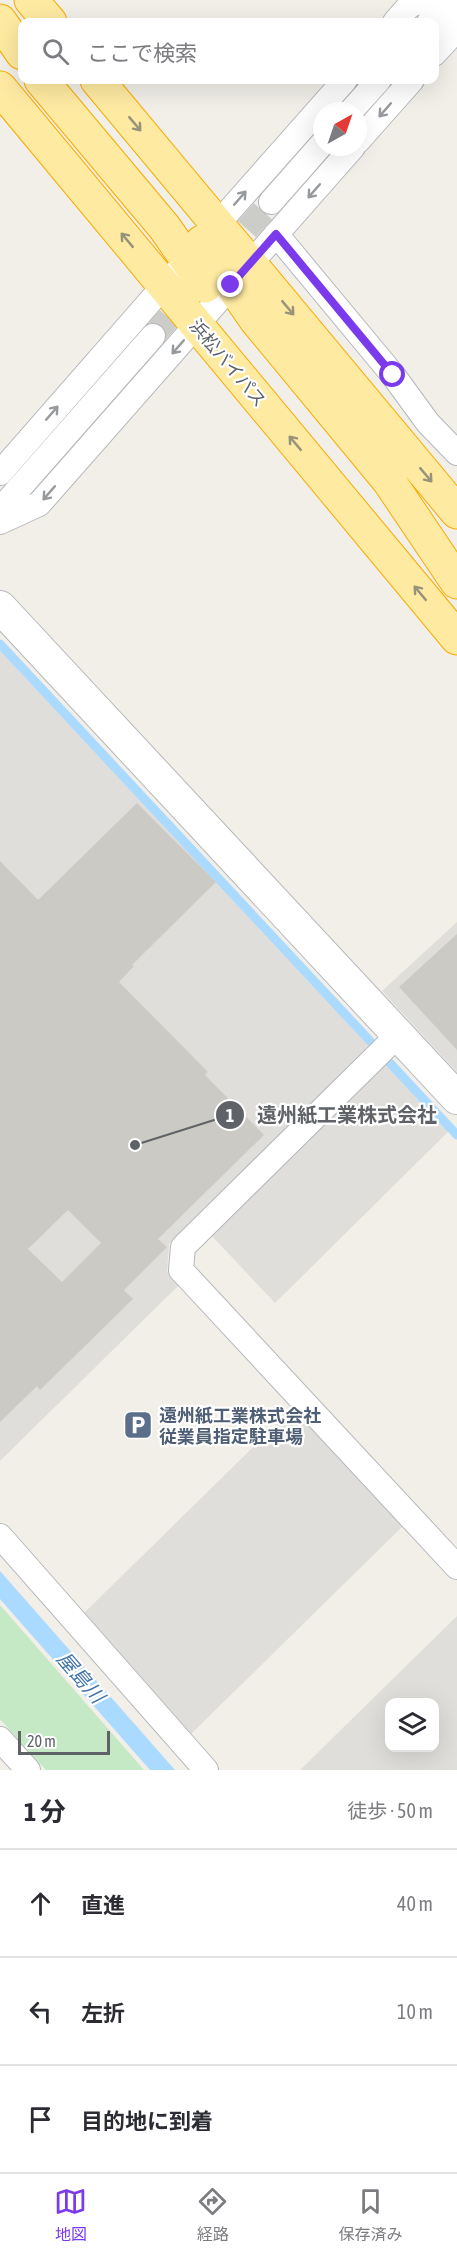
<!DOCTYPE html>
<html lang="ja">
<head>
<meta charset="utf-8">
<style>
	:root { --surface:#fff; --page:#f2f2f3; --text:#2b2b33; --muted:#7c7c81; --line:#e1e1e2; --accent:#7c3aed }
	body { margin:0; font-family:"Asap Condensed","Noto Sans JP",sans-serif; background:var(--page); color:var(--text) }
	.controls { position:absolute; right:18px; bottom:18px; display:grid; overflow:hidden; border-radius:12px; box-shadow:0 6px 24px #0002 }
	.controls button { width:54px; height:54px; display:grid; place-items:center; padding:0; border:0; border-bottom:2px solid var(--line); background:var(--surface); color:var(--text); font:30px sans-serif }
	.compass { position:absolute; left:313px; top:102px; width:54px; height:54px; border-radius:50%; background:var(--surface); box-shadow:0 6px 24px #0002; rotate:40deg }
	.scale { position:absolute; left:18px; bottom:15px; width:92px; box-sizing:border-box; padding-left:6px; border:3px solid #5f6368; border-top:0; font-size:16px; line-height:21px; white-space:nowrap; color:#5f6368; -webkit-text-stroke:4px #fff; paint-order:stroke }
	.stop { position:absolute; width:18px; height:18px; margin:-14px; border:4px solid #7c3aed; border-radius:50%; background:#fff }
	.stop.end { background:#7c3aed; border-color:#fff; box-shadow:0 2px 6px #0008 }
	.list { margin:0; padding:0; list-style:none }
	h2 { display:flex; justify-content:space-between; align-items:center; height:78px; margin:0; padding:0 24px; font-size:26px }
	h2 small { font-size:20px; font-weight:400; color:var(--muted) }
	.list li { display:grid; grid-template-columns:39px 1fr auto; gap:18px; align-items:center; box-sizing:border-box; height:108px; padding:0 24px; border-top:2px solid var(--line) }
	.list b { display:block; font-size:22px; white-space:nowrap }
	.list em { font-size:20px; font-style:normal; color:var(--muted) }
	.icon { flex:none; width:33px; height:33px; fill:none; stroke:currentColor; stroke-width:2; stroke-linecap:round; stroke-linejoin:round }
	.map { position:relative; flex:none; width:457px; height:1770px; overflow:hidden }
	.search { position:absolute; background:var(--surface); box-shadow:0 6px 24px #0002; left:18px; right:18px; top:18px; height:66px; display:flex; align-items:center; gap:15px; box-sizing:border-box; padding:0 21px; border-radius:12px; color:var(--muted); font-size:22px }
	.sheet { height:402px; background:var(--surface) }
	nav { display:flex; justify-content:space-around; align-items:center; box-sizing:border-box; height:84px; border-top:2px solid var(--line); background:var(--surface); font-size:16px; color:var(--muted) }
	nav a { display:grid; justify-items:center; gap:3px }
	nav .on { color:var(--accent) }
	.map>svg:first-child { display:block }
</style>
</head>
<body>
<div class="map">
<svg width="457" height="1770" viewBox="0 0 457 1770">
	<rect width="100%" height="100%" fill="#f1efe8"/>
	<path fill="#e0deda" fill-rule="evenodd" d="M0,647l371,399 -202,198 -2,28 12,13 -179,176z
		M457,922v150l-75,-81z
		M386,1063l64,67 -175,173 -64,-68z
		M293,1408l110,118 -213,209 -107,-121z
		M457,1616v154h-157zM390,1702h44v46h-44z"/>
	<path fill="#c5e8c5" d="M0,1605l144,165h-98l-46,-51z"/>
	<path fill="#aadaff" d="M0,1571l175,199h-25l-150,-171z"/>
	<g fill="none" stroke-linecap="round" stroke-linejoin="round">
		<path stroke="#aadaff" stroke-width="9" d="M0,644l371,398
			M390,1063l67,72"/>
	</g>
	<path fill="#cccac5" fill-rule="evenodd" d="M137,803l79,79 -84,83 2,1 -15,16 89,90 -3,3 59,60 -106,104 9,8 -43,43 9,9 -93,91 -3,-4 -37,36v-561l38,39zM68,1210l33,33 -39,39 -34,-33z
		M457,934v116l-58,-63z"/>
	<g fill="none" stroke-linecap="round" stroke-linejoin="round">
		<path stroke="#ccccc8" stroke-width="24" stroke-dasharray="24 12" stroke-linecap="butt" d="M223,256l48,-54
			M153,336l37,-42"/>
		<g stroke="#b5b8bc" stroke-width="26">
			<path id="minor" d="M395,22l14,-16 14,-6
				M429,22l19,-22
				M434,54l13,-14 10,-33
				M351,111l28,-31
				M358,141l54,-61
				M271,202l51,-58
				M276,234l117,141 35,48 29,30
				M208,235l137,-155
				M0,473l175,-200
				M0,510l153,-174
				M0,522l39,-18 314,-357
				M398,1035l-215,212 -2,23 276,297
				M0,1536l206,234
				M0,1739l28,31"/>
		</g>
		<g stroke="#b5b8bc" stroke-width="34">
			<path id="tertiary" d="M0,607l457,491"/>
		</g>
		<g stroke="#f9ab00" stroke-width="35">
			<path id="trunk" d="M31,0l19,22
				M0,21l22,32
				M41,80l124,148 40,58
				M97,80l360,432
				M0,88l457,550
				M202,242l54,78 133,161 68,101"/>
		</g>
		<use href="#minor" stroke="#fff" stroke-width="24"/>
		<use href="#tertiary" stroke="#fff" stroke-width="32"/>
		<use href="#trunk" stroke="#feeaa1" stroke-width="33"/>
	</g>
	<defs><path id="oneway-shaft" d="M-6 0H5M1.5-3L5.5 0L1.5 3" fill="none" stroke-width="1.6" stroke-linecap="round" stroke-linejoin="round" transform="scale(1.5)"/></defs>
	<g stroke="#979a9d">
		<use href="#oneway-shaft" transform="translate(385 110) rotate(131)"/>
		<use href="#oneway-shaft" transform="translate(314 191) rotate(131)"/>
		<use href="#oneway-shaft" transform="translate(240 198) rotate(-49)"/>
		<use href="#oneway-shaft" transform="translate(178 347) rotate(131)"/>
		<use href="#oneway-shaft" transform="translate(52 413) rotate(-49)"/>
		<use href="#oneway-shaft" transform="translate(49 493) rotate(131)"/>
	</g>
	<g stroke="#97927c">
		<use href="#oneway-shaft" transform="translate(135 124) rotate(50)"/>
		<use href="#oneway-shaft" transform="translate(127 240) rotate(-130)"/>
		<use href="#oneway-shaft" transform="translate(288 308) rotate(50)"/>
		<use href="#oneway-shaft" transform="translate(295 443) rotate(-130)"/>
		<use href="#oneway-shaft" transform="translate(426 475) rotate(50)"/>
		<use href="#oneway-shaft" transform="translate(420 593) rotate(-130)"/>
	</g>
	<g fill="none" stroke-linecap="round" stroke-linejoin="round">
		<path stroke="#7c3aed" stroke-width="8" d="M231,285l45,-51 117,141"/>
	</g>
	<defs>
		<g id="parking-square" transform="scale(1.5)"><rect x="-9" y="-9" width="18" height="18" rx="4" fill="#5c6f8a" stroke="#fff"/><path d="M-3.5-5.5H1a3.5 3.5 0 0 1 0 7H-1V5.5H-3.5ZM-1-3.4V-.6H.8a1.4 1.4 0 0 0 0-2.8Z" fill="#fff"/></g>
	</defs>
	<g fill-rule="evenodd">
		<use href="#parking-square" x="138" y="1425"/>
	</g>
	<g text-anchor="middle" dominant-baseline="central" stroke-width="4.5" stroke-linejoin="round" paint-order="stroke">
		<g font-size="18" fill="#5f6368" stroke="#fff">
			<text transform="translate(228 363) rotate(50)">浜松バイパス</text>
		</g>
		<g font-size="18" font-weight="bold" fill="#4e5e75" stroke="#fff" text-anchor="start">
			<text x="159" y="1415">遠州紙工業株式会社<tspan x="159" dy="21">従業員指定駐車場</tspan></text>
		</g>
		<g font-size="20" font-style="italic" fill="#4174aa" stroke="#fff">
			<text transform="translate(81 1677) rotate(49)">屋島川</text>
		</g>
	</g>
	<path fill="none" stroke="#5f6368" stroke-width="2" d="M135 1145L230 1115"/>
	<g fill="#5f6368" stroke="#fff" stroke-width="2">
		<circle cx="135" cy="1145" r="6"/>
		<circle cx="230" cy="1115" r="15"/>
	</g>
	<g font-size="18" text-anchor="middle" font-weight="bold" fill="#fff">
		<text x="230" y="1122">1</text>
	</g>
	<g font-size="20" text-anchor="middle" font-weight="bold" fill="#5f6368" stroke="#fff" stroke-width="4.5" stroke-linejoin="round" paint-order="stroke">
		<text x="347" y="1122">遠州紙工業株式会社</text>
	</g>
</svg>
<div class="controls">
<button><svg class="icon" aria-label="layers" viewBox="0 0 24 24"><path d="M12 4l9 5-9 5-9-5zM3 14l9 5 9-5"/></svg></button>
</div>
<svg class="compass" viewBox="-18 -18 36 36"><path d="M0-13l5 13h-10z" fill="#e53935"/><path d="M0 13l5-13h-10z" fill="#7c7c81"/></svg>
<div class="scale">20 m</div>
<div class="stop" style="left:393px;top:375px"></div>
<div class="stop end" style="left:231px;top:285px"></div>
<div class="search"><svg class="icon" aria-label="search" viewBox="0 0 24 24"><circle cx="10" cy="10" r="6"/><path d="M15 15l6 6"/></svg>ここで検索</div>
</div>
<section class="sheet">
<h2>1 分<small>徒歩 · 50 m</small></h2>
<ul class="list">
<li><svg class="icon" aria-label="ahead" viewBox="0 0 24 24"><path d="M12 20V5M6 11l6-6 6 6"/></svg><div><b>直進</b></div><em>40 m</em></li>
<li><svg class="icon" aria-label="left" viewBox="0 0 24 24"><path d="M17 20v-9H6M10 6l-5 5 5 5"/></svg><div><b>左折</b></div><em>10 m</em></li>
<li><svg class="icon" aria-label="arrive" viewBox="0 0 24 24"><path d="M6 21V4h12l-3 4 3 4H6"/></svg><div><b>目的地に到着</b></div></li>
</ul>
</section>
<nav>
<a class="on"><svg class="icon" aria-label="map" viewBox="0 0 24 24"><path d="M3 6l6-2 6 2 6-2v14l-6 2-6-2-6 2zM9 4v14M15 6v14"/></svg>地図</a>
<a><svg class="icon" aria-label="directions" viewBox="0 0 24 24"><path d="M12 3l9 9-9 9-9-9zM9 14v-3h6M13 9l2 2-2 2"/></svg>経路</a>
<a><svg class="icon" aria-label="saved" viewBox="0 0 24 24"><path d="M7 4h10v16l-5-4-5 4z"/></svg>保存済み</a>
</nav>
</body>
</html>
